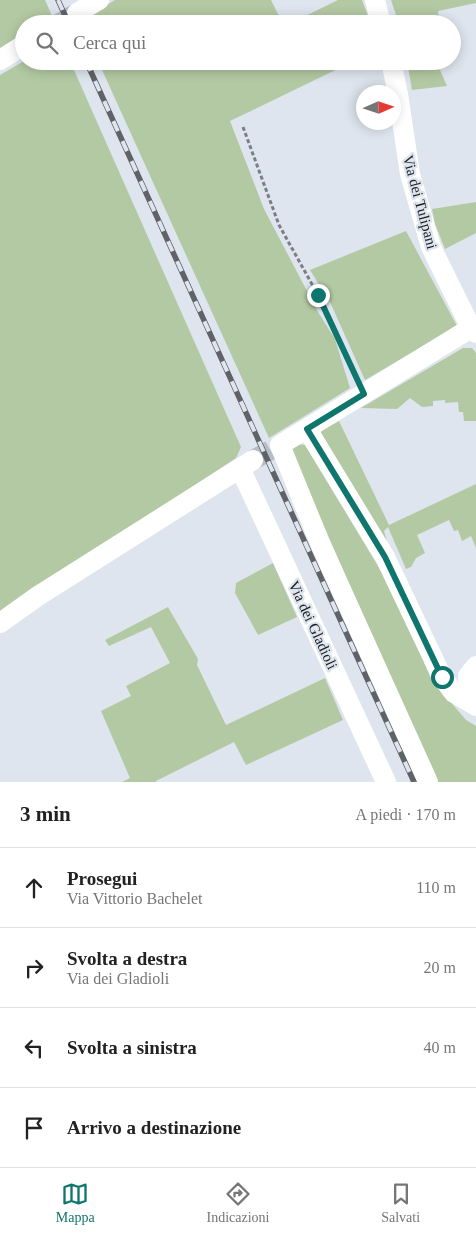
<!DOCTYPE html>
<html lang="it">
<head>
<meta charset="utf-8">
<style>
	:root { --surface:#fff; --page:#f2f2f2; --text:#222; --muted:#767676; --line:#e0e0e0; --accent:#0f766e }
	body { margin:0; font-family:"Times New Roman",serif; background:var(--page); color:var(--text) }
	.compass { position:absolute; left:356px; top:85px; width:45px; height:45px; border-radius:50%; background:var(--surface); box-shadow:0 2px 12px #0003; rotate:87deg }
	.stop { position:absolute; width:15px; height:15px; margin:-11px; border:4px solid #0f766e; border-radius:50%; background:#fff }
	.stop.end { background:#0f766e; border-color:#fff; box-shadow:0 1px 5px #0008 }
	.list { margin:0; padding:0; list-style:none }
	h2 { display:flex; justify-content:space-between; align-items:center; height:65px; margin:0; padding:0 20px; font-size:21px }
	h2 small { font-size:16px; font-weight:400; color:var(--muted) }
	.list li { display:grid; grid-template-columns:32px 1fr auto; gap:15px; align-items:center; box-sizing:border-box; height:80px; padding:0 20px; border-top:1px solid var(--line) }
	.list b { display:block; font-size:19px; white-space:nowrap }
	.list p { margin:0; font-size:16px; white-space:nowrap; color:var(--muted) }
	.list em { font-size:16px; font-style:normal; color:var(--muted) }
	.icon { flex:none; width:28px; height:28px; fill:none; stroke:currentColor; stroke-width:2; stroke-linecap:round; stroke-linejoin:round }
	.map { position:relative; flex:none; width:476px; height:782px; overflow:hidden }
	.search { position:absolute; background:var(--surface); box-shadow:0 2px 12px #0003; left:15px; right:15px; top:15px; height:55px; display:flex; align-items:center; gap:12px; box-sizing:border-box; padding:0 18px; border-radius:28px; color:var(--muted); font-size:19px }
	.sheet { height:385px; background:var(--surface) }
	nav { display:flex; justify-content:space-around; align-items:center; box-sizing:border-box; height:70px; border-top:1px solid var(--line); background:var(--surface); font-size:14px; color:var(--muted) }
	nav a { display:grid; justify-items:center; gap:2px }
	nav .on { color:var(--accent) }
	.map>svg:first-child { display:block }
</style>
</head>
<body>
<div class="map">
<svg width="476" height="782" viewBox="0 0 476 782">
	<rect width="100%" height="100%" fill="#dee5ee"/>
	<path fill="#b3c9a3" d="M0,0h45l7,16 -12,8h-16v9l-24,15z
		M115,0h156l12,24h-201l-1,-3z
		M338,0h24l9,24h-82z
		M391,0h85v3l-38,8 2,13h-41z
		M24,61h46l171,386 -5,11 -236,155v-538z
		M98,61h256l-124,60 34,88 54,103 17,27 15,49 -81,50z
		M407,61h29l11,25 -35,4z
		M476,202v31l-31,16 -10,-25 -3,-15z
		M406,231l51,95 -92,54 -35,-78 -20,-32z
		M463,348h9l4,5v68h-12l-1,-9h-4l-1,-10 -13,1v-3l-12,1v5l-11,1 -12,-9 -13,11 -36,-1z
		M339,421l50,104 87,-41v64l-5,-12 -9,5 -4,-11 -4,1 -5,-11 -32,15 8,18 -9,5 -5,9 -5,2 -18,-42 -4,4 4,14 -69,-112 5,-5z
		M297,444l8,1 79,131 27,54 20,49 35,41 10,6v56h-40l-145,-331z
		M273,563l24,54 -39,18 -23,-42 1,-10z
		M168,607l30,52 -1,6 29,60 99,-47 18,42 -97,45 -12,-23 -78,39v1h-34l8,-4 -29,-67 30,-15 -5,-10 44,-23 -19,-36 -42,19 -4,-6z"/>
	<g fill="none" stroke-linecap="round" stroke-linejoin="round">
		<path stroke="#b7bdc5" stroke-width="20" stroke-dasharray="20 10" stroke-linecap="butt" d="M58,24l19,-11
			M253,460l27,-15"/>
		<path stroke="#7a7f85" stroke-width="3" stroke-dasharray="4 2.5" stroke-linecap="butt" d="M243,127l36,98 39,70 38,82"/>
		<path stroke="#fff" stroke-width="20" d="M375,0l6,24
			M77,13l22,-13
			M0,60l24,-15
			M391,61l7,33 12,80 21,73 40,81 5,5
			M307,429l78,128 57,120 12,16 22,13
			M240,468l146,314
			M0,623l38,-27 215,-136
			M476,666l-8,10 1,18 7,12
			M428,782l-108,-239 -40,-98 191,-117"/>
		<g stroke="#5f6368" stroke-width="5.5">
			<path id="rail" d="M58,0l11,24
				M86,61l328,721"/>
		</g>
		<use href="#rail" stroke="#dee5ee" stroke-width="4" stroke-dasharray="11" stroke-linecap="butt"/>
	</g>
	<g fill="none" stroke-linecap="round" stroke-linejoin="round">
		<path stroke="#0f766e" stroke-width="6" d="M318,295l46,99 -57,35 78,128 57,120"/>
	</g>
	<g text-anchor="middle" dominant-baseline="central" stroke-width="4.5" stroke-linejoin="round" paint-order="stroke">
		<g font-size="15" fill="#1c1e21" stroke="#dee5ee">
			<text transform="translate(420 202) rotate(75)">Via dei Tulipani</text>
			<text transform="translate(313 625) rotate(65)">Via dei Gladioli</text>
		</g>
	</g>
</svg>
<svg class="compass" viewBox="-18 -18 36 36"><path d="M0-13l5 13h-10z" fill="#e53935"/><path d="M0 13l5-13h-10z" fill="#767676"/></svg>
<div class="stop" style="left:442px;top:677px"></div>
<div class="stop end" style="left:318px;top:295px"></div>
<div class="search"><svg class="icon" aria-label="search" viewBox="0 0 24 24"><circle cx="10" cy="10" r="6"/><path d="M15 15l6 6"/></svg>Cerca qui</div>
</div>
<section class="sheet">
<h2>3 min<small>A piedi · 170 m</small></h2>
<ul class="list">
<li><svg class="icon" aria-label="ahead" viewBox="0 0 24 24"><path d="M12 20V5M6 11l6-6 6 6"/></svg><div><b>Prosegui</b><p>Via Vittorio Bachelet</p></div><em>110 m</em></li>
<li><svg class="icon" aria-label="right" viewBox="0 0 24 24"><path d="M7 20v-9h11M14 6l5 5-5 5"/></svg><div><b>Svolta a destra</b><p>Via dei Gladioli</p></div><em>20 m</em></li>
<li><svg class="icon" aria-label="left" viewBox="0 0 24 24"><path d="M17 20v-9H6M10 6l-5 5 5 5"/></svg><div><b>Svolta a sinistra</b></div><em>40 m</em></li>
<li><svg class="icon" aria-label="arrive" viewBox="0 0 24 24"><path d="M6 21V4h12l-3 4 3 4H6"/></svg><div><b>Arrivo a destinazione</b></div></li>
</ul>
</section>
<nav>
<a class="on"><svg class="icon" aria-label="map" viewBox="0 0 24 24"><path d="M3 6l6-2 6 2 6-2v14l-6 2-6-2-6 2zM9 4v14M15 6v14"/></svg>Mappa</a>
<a><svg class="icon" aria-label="directions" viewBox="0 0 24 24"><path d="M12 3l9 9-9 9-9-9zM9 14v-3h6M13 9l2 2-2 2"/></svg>Indicazioni</a>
<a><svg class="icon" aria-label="saved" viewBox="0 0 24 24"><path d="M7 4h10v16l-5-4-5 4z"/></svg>Salvati</a>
</nav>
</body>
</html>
